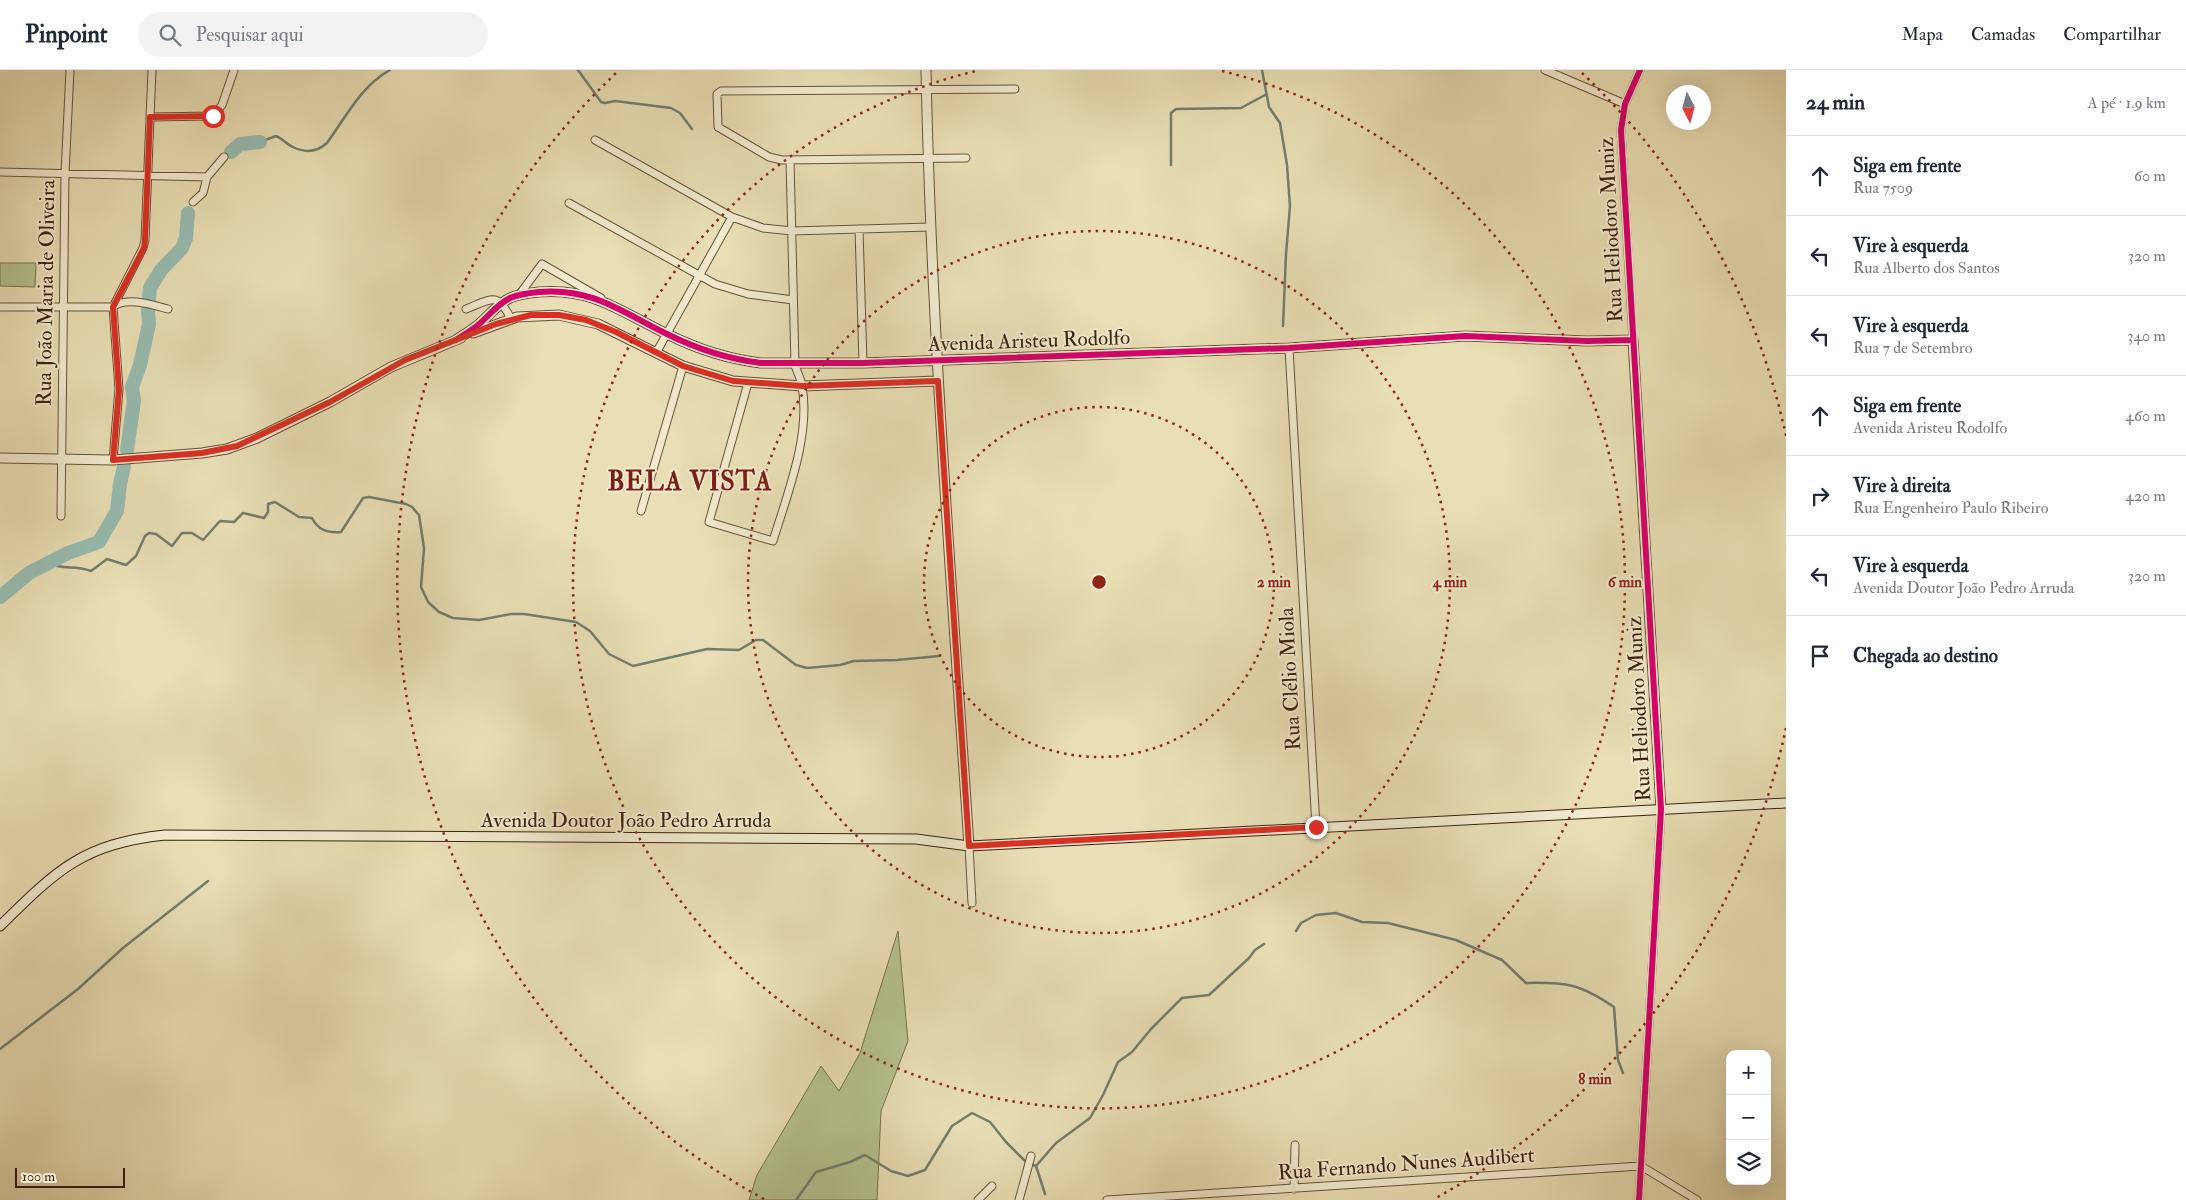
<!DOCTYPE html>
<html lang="pt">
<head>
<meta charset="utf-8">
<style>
	:root { --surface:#fff; --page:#f2f2f3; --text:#1f2937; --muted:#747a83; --line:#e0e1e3 }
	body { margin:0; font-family:"IM FELL Double Pica",serif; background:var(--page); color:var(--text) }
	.controls { position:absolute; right:15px; bottom:15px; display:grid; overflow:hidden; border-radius:10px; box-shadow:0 5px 20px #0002 }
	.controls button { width:45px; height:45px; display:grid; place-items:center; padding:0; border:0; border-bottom:1px solid var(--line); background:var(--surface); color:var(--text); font:25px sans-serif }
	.compass { position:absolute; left:1666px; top:15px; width:45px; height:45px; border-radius:50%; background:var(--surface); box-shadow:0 5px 20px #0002; rotate:174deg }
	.scale { position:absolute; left:15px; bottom:12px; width:110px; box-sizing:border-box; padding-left:5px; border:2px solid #3e220c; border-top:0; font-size:14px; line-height:18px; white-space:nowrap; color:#3e220c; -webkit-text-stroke:4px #f1eacf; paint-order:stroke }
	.stop { position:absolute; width:15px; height:15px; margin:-11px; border:4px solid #d93025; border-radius:50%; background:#fff }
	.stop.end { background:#d93025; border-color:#fff; box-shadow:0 1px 5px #0008 }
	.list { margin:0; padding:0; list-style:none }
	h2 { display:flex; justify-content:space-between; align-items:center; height:65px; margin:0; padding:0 20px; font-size:21px }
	h2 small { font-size:16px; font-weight:400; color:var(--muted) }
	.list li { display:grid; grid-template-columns:32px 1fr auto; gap:15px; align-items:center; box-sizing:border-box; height:80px; padding:0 20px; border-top:1px solid var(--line) }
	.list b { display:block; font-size:19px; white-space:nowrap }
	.list p { margin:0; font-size:16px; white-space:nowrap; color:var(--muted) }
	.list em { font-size:16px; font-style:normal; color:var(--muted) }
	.icon { flex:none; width:28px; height:28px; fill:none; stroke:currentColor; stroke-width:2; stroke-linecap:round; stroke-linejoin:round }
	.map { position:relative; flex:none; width:1786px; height:1130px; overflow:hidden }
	header { display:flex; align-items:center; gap:30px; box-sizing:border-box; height:70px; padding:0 25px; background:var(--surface); border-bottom:1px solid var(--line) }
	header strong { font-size:24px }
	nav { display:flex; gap:28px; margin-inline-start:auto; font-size:18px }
	.search { width:350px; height:45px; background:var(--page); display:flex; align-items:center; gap:12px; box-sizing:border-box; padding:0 18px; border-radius:28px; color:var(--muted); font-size:19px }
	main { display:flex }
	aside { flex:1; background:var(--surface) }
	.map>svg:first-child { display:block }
</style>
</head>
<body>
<header>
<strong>Pinpoint</strong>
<div class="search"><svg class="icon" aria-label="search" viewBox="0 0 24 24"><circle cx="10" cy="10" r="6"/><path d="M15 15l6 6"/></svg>Pesquisar aqui</div>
<nav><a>Mapa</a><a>Camadas</a><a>Compartilhar</a></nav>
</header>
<main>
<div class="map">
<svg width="1786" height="1130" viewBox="0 0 1786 1130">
	<rect width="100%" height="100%" fill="#e9deb5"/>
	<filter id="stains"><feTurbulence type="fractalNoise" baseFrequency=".004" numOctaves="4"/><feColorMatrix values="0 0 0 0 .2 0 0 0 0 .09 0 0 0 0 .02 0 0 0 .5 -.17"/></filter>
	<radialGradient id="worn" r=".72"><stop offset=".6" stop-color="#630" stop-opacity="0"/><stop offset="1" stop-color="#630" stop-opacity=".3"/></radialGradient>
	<path fill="#b4c28f" stroke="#79724e" d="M0,193h36l-1,24 -35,-1z
		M898,861l10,110 -27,70 -4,89h-128l8,-25 64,-109 18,25 21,-38z"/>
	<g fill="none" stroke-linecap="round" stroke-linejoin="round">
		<path stroke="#737e6f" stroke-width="2.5" d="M578,0l23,32 4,1 10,-2 56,7 9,5 12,16
			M1262,0l7,37 11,16 7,42 3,41 -4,48 -3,72
			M260,72l16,-6c6,2 10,8 17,11 12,6 24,5 34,-4 18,-25 35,-58 63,-73
			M1171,95v-52l5,-4 65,-1 24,-13
			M48,493c18,8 25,1 43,8l16,-12 19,6 10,-9 9,-20 4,-3 7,1 16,12 10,-13h10l11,7 17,-19 14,1 9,-9 21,5 4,-6v-8l7,-2 24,15 13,1c6,12 15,15 29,14l22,-34 6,-1 37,7 6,3 7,8 5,33 -3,39 7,15 11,10 14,6 26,2 32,-6h13l52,8 14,9 19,23 24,12 74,-17 32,1 17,-10h7l33,25 11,3 33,-3 14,-4 43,-1 42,-4
			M1296,861l5,-8 15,-8 20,-2 26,9 26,1 68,17 46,20 24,23c41,-1 54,1 88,24l4,53 5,13
			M0,979l78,-60 45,-41 85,-67
			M1036,1096l20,-23 34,-25 13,-23 15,-33 14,-10 19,-23 31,-31 27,-3 40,-37 6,-8 9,-6
			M796,1130l20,-28 34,-10 15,-7 26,16 17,5 17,-6 27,-44 20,-13 18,9 16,20 20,20 10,4 9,28"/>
		<path stroke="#97bcb1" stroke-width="14" d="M231,82l9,-8 20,-2
			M127,380l7,-49 -2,-14 8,-22 9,-41 -1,-14 2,-22 11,-18 21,-22 4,-10 2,-25
			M0,527l29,-24 39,-20 31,-11 18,-31 3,-27 4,-17"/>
		<g stroke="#695136" stroke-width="9">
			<path id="minor" d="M1545,0l80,34
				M150,47l63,-1 9,-11 12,-35
				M595,70l137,77 31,11 29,3 138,-4
				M966,88l-184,2 -13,-3 -51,-30 -1,-33 4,-3 294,-2
				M0,102l207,5
				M193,132l10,-9 4,-16 17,-20
				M569,133l146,81 33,10 45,6
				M859,159l4,134
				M519,225l23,-31 59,34
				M0,237h113c13,-11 40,-2 55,2
				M466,239c26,-10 31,-18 45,10
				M1633,270l-12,-210 4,-26 15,-34
				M1289,278l27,479
				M656,283l76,-136
				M748,313l-39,139 64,19c14,-46 38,-106 29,-155 -1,-7 -5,-14 -7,-21l-5,-205
				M113,390l6,-71 -6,-82 30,-59 2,-8 7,-170
				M641,441l42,-145
				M61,446l4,-342 5,-104
				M969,776l3,57
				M1294,1119l1,-44
				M978,1130l14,-14
				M1019,1130l12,-44
				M1107,1130l534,-34 56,34
				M1639,1130l22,-391"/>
		</g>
		<g stroke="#695136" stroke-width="11">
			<path id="tertiary" d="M926,0c5,259 26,517 43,776
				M473,263l44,-16 42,-2 39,9 85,42 50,15 69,5 136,-5
				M456,270c7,-5 15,-9 22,-15 11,-9 18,-20 32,-27 9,-4 19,-5 29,-6 53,-5 84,21 128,42 30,15 61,25 94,29h102l426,-15 176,-12 122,5 46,-1 28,469
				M0,388l113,2 89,-7 25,-4 30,-11 73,-36 61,-35 70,-29"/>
		</g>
		<g stroke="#3e220c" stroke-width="11">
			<path id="secondary" d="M0,856c57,-56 82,-82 165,-91l751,4 53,7 817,-43"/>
		</g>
		<use href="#minor" stroke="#f1eacf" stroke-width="7"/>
		<use href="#tertiary" stroke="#f1eacf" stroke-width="9"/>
		<use href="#secondary" stroke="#f1eacf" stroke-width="9"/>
		<g stroke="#f1eacf" stroke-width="9">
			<path id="cycleway" d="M456,270c7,-5 15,-9 22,-15 11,-9 18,-20 32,-27 9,-4 19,-5 29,-6 53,-5 84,21 128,42 30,15 61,25 94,29h102l426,-15 176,-12 122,5 46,-1
				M1639,1130l22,-391 -40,-679 4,-26 15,-34"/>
		</g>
		<use href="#cycleway" stroke="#d6006c" stroke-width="6"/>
	</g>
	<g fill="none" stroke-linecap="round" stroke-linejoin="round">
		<path stroke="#d93025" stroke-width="6" d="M213,46l-63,1 -5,123 -1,8 -31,59 6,83 -6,70 89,-7 35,-7 93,-44 75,-42 91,-36 35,-9h28l27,5 30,12 67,34 50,15 69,5 136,-5 31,465 347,-19"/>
	</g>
	<g fill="none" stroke="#8f2418" stroke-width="2.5" stroke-dasharray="2.5 5">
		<circle cx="1099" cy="512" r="175"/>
		<circle cx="1099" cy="512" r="351"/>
		<path d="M1222 1A526 526 0 1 1 976 1"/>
		<path d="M1786 658A702 702 0 0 1 1434 1129M764 1129A702 702 0 0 1 616 3M1582 3A702 702 0 0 1 1786 366"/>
	</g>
	<g text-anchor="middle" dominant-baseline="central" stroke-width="4" stroke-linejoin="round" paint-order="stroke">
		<g font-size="21" fill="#3e220c" stroke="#f1eacf">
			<text transform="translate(1611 160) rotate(-93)">Rua Heliodoro Muniz</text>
			<text transform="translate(46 223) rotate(-89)">Rua João Maria de Oliveira</text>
			<text transform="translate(1029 271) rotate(-2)">Avenida Aristeu Rodolfo</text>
			<text transform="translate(1290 609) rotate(-93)">Rua Clélio Miola</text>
			<text transform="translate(1639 639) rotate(-93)">Rua Heliodoro Muniz</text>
			<text x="626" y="750">Avenida Doutor João Pedro Arruda</text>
			<text transform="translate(1406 1094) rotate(-4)">Rua Fernando Nunes Audibert</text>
		</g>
		<g font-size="26" font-weight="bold" letter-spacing="1" fill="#7a1f14" stroke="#f1eacf">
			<text x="690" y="412">BELA VISTA</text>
		</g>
	</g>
	<circle cx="1099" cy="512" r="8" fill="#8f2418" stroke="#f1eacf" stroke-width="2.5"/>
	<g font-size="15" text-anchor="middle" font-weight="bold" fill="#8f2418" stroke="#f1eacf" stroke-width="4" stroke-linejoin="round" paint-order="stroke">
		<text x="1274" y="517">2 min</text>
		<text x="1450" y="517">4 min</text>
		<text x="1625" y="517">6 min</text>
		<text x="1595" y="1014">8 min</text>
	</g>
	<rect width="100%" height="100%" filter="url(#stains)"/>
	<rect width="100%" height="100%" fill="url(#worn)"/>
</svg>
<div class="controls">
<button>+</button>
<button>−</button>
<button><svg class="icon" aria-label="layers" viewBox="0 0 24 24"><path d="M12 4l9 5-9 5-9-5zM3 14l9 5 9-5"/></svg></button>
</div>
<svg class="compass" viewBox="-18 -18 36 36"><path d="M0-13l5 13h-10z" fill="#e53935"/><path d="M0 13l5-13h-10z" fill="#747a83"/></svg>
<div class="scale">100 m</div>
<div class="stop" style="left:213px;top:46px"></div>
<div class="stop end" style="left:1316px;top:757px"></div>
</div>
<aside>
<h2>24 min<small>A pé · 1.9 km</small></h2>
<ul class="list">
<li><svg class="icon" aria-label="ahead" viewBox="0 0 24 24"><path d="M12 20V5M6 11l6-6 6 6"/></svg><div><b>Siga em frente</b><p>Rua 7509</p></div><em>60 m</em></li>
<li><svg class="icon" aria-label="left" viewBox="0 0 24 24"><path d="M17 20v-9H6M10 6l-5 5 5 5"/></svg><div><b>Vire à esquerda</b><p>Rua Alberto dos Santos</p></div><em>320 m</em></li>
<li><svg class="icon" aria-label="left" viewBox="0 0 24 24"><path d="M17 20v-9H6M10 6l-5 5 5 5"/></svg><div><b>Vire à esquerda</b><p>Rua 7 de Setembro</p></div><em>340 m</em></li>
<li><svg class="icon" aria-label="ahead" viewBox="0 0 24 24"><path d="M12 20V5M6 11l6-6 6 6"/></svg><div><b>Siga em frente</b><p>Avenida Aristeu Rodolfo</p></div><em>460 m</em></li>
<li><svg class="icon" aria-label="right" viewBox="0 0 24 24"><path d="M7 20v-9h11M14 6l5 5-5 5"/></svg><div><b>Vire à direita</b><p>Rua Engenheiro Paulo Ribeiro</p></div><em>420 m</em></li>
<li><svg class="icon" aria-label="left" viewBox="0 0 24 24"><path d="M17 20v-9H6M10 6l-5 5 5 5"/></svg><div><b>Vire à esquerda</b><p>Avenida Doutor João Pedro Arruda</p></div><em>320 m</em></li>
<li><svg class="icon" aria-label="arrive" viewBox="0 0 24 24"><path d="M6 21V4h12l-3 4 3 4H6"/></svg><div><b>Chegada ao destino</b></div></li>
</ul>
</aside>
</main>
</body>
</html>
